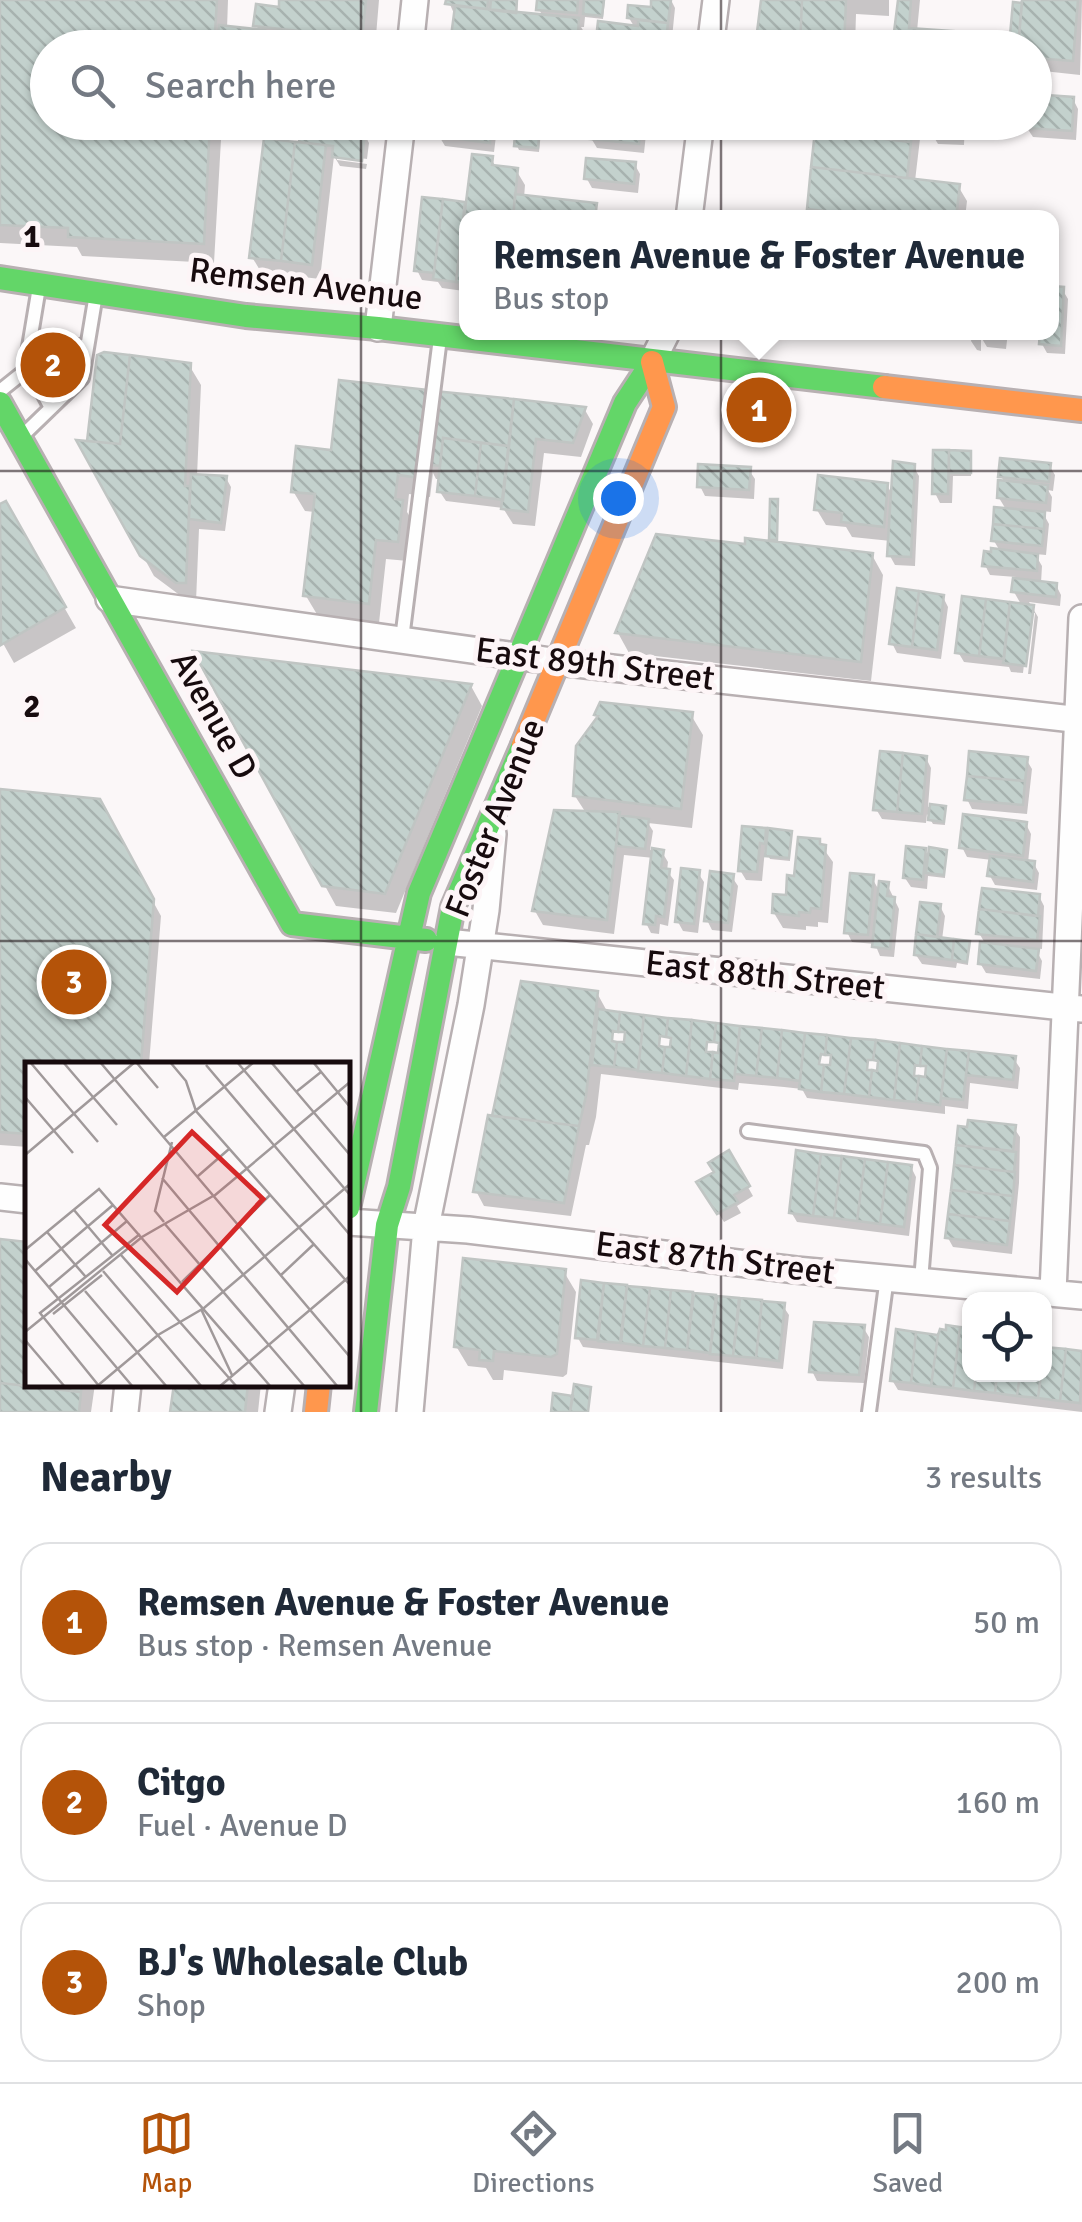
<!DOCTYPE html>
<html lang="en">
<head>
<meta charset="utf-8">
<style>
	:root { --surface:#fff; --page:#f6f6f7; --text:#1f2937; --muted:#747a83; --line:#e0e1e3; --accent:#b45309 }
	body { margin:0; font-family:Signika,sans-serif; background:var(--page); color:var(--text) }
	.controls { position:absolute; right:30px; bottom:30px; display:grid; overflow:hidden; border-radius:20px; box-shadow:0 2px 8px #0004 }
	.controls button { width:90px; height:90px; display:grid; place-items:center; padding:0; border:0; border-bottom:2px solid var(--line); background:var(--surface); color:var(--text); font:50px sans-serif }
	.you { position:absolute; left:618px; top:498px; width:35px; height:35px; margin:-25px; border:8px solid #fff; border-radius:50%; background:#1a73e8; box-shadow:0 0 0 15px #1a73e833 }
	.badge { display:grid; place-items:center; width:65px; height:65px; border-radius:50%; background:var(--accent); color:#fff; font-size:32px; font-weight:700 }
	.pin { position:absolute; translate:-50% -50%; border:5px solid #fff; box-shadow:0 2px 10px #0006 }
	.popup { position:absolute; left:459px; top:210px; width:600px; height:130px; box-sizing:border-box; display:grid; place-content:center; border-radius:20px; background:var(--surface); filter:drop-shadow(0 2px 8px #0005); font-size:32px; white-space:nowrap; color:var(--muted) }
	.popup b { font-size:38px; color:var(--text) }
	.popup::after { content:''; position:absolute; left:50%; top:100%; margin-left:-20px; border:20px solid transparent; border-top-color:var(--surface) }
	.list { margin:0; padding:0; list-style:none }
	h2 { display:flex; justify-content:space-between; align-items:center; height:130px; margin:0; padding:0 40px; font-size:42px }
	h2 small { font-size:32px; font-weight:400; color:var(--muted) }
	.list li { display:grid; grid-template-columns:65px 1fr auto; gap:30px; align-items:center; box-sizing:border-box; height:160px; margin:0 20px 20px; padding:0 20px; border:2px solid var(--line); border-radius:30px }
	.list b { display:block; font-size:38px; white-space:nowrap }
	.list p { margin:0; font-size:32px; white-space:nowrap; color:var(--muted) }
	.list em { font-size:32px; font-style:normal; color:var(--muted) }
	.icon { flex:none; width:55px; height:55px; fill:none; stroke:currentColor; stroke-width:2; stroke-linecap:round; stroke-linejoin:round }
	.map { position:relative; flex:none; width:1082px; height:1412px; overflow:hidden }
	.search { position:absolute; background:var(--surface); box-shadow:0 2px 8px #0004; left:30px; right:30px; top:30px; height:110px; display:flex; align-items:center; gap:25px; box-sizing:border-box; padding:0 35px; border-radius:55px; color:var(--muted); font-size:38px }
	.sheet { height:670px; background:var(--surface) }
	nav { display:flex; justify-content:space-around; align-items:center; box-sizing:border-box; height:140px; border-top:2px solid var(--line); background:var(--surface); font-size:28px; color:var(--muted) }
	nav a { display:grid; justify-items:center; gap:5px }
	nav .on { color:var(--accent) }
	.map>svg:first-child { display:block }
</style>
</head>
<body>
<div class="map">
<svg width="1082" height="1412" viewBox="0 0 1082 1412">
	<defs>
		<pattern id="building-back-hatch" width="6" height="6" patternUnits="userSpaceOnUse" patternTransform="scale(2.5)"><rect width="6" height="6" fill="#c3d1cd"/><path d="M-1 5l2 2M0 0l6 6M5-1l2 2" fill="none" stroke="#a7b2af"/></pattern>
	</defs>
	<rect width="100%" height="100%" fill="#fbf7f8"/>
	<path fill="#0003" fill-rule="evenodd" d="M0,0h228l-1,29 33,3 -4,-7 25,-15 1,-10h97l-4,48h-327v74h174l-8,141 -132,-7 -5,-9 -77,-4z
		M448,0h70l-1,15 26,2 -4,-8 1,-9h44l2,4v-4h19l-2,19 -18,-2 -1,10h-3l5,8 -1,13h-130l-2,-5 3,-25z
		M654,0h17l4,8 -4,40h-73l37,-20 -6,-10 24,-8z
		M763,0h126v16l-33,-2 -1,34h-98z
		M900,0h20l-3,31 95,6 12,-37h58l-2,75 -46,-5v-22h-138z
		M1073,99l5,10 -2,31 -43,-3 -6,-9 21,-20z
		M441,122h57l-1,4 -7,-1 6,11 -2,16 -49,-6 -6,-10z
		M525,122h18l-1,4h-4l3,6 -2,20 -20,-2 -2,-4 10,-19z
		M819,122h103l-7,59 43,5 9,15 -2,17h-150l-6,-10z
		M933,122h32l-1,23 -26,-1 -6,-10z
		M640,124l6,10 -2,19 -47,-5 -6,-10z
		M304,126l60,7 5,10 -2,16 -30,-4v5l30,4 -1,5 -26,-3 -6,-10 -14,123 -59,-7 -9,-15 49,-112z
		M491,159l6,9 19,2 9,15 -1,13 71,8 7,12h-135v77l-3,-4 -22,-3 -4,-6 -16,-2 -5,-10 46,-66 4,7z
		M635,165l5,9 -2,19 -46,-5 -5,-9z
		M981,214l50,3v1h-50z
		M1052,289h10l6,10 -3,55 -18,-1 -5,-9 10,-12z
		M958,332h50l-2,17 -19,-2 -6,-10v14l-4,-1 -6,-9 1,-7z
		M189,365l12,20 -4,91 29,2 5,9 -6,44 -26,-2 -3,73h-7l-35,-26 -73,-133 11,1z
		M585,410l8,14 -12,33 -37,-4 -9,73 -22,-2 -10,-16 -57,-7 -6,-9 1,-13h-5l-3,-6 -3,24 -21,-3 -2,18 6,10 -5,39 -22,-2 -7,64 -61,-7 -12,-20 9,-84 -10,-1 -12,-20 40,-38z
		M936,453l34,1 2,4 -1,18h-18l-1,27h-12l-5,-10z
		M1049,465l6,10 -2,16 -5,-1 4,7 -1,15 -9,-1 7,13 -3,31 -11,-1 7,12 -1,17 15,2 5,10 -1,11 -31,-4 9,15 -7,57h-3l7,-61h-5l-7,60 -12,-1 -2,-5 -45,-5 -6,-10 64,-46 -8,-14 2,-15 -26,-2 -5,-10 15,-14 -6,-10 13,-30 -8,-13 6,-15 -4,-7z
		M913,466l6,10 -4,90 -20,-1 -5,-9 1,-15 -39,-4 -6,-10 -20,-2 -9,-15 70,-25 6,11z
		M749,470l6,9 -1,20 -49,-3 -5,-10z
		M777,501l1,43 94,11 11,20 -12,106 -242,-28 -11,-20 129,-86 27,-3 -3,-5z
		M5,504l71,124 -62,35 -14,-25v-131z
		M943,597l5,10 -7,52 -44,-6 -5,-10z
		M198,654l273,32 11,20 -86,207 -60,-7z
		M597,715h94l12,20 -11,93 -44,-5 5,8 -3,19 12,2 6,10 -1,9 7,9 -6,46 -8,-2 -1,10 -8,-1 -5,-10 8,-65 -30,-3 -10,79 -71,-9 -8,-14 51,-98 -11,-17 24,-77z
		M926,758l5,10 -3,39 16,1 1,17 -12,-1 -6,-10 -1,9 -44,-4 -6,-10z
		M1026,759l6,10 -5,45 -55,-5 -5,-10z
		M0,792l98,10 63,114 -12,148h-121v83l-28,-2z
		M1026,824l5,10 -3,29 6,1 5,9 -2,17 -42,-5 -5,-9 2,-16 -25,-3 -5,-10z
		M765,831l5,8 20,-6v28l-20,-2 -5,-10 -3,32 -16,-1 -6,-10z
		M818,841l15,21 -5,61 -10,-1v5l-12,-1v4l-23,-2 -9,-15 14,-15z
		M925,850l5,9 15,-7v26l-17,-2 -1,13 -16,-2 -6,-9z
		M698,873l6,9 -6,51 -15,-2 -5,-9z
		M732,877l6,9 -6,46 -20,-2 -5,-10z
		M872,878l8,14 7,-8 12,25 -5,48 -14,-1 -5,-12 -23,-2 -5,-10z
		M1039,896l5,10 -2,43 -7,-1 7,13 -2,18 -54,-6 -6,-10 6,-18 -7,-12z
		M940,906l5,10 -3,24 26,3v22l-11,-2 -1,5 -34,-4 -6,-9z
		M597,993l11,20 406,46 6,9 -2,21 -48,-6 -2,26 -23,-3v8l-138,-16 -5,-9 -18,-2 -45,-4 -1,7 -137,-16 -5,43 -7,28h-3l-15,71 -87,-10 -8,-15zM611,1028l17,2 -2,15 -17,-2zM658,1033l16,3 -2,14 -16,-1zM705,1039l17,2 -2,15 -17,-2zM818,1052l16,1 -2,15 -15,-2zM866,1057l15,2 -2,14 -15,-1zM913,1062l16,2 -2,16 -16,-2z
		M1014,1128l6,9 -1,46 -7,71 -59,-7 -5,-9 12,-109z
		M729,1154l24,42 -16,10 4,7 -17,9 -24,-39 17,-10z
		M911,1167l5,10 -7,59 -112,-14 -6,-10z
		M0,1242l28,142h67l-4,28h-91z
		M564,1272l12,20 -9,82 -4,3 -59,-7 -1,10h-10l-7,-12 -18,-2 -12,-20z
		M583,1283l200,23 6,9 -6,54 -200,-22 -5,-9z
		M863,1327l6,10 -5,46 -47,-2 -5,-10z
		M1044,1349l38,5v58l-184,-22 -6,-10 78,-6h74z
		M176,1384h85l-3,28h-85z"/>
	<path fill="url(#building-back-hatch)" stroke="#c0c5c3" stroke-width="2.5" d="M0,0h217l-3,48h-166v74h162l-6,122 -136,-7v-9l-68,-3z
		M279,0h87l-4,38 -109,-12 3,-22 23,3z
		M446,0h42l-1,9 -42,-5z
		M491,0h26l-1,13 -26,-3z
		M537,0h41l-1,13 -41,-3z
		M584,0h20l-2,16 -19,-2z
		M651,0h20l-3,23 -41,-5 1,-13 23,2z
		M761,0h41l-2,48h-45z
		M802,0h44l-2,48h-44z
		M898,0h13l-2,28 101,7 3,-33 9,1 -4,45h-126z
		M1022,0h56l-5,61 -39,-3v-10h-16z
		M455,6l124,12 -2,30h-95l-32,-4z
		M638,20l30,3 -3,25h-70l3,-27 40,5z
		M219,25l46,5 -2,18 -46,-1z
		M314,34l60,8 -1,6h-61z
		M1046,95l28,2 -2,34 -47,-3v-6h9v-17l12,1z
		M438,122l54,2 -2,19 -53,-7z
		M590,122h52l-3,22 -50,-5z
		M816,122h97l-2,20 -96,-11z
		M930,122h31l-1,14 -30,-1z
		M302,123l63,8 -3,30 -30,-4 1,-11 -34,-4z
		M516,124l24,1 -2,23 -24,-2z
		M815,131l96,11 -4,36 -96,-11z
		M264,138l31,4 -14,119 -32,-3z
		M295,142l31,3 -14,120 -31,-4z
		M472,154l21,2 -1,9 26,3 -5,50h-46v65l-11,-1z
		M586,158l50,4 -2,22 -50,-5z
		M811,167l149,17 -4,34h-73l-76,-9z
		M515,194l82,9 -2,15h-82z
		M422,197l21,2 -9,74 -20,-2z
		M443,199l22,3 -9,80 -23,-3z
		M1052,286l12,1 -3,59 -22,-2 1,-12h12z
		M104,352l26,3 -10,89 -33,-3 10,-86z
		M130,355l61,8 -6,123h5l-4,97h-10l-36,-27 -64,-116 44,4z
		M339,380l90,10 -9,88 -22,-3 -3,24 8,1 -5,42 -22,-2 -7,64 -66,-8 12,-102 -24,-2 5,-46 35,4z
		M434,391l80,8 -5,47 -66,-8 -3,28 -15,-2z
		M514,399l72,8 -13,36 -37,-4 -8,73 -27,-3z
		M443,438l38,5 -6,53 -38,-4z
		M481,443l28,3 -6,54 -28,-4z
		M933,450h16l-1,44h-16z
		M949,450l22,1v22h-22z
		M1000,458l51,5 -2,19 -51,-5z
		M893,461l22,3 -4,93 -24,-1z
		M698,464l53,3 -2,23 -52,-3z
		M191,474l36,2 -6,47 -32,-4z
		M818,475l70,8 -4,44 -43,-5 1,-9 -28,-3z
		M998,480l50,5 -2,18 -49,-5z
		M770,499h8l-1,41h-8z
		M6,501l60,106 -65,38 -1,-141z
		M994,507l51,5 -1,17 -51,-5z
		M993,524l51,5 -2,17 -51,-5z
		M656,534l89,10v-6l128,15 -12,109 -246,-29z
		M991,548l47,6 -1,17 -55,-5 2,-15 7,1z
		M1013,578l44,5 -1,14 -45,-5z
		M897,588l22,3 -7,56 -23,-3z
		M919,591l25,4 -7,55 -25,-3z
		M962,596l24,3 -7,57 -24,-3z
		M986,599l24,3 -6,57 -25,-3z
		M1010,602l24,3 -8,61 -23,-3z
		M193,651l279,33 -87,210 -63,-8z
		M600,702l93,10 -12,97 -108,-13 3,-50 22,-30 -4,-1z
		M880,751l23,2 -6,59 -24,-2z
		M969,751l59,6 -3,24 -58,-5z
		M903,753l24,3 -5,58 -25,-2z
		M967,776l58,5 -2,24 -59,-5z
		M0,789l100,10 54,100 -13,165h-113v70l-28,-2z
		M930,804l16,2 -2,16 -16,-2z
		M554,810l66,2 -13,108 -75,-9z
		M963,814l64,8 -4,34 -64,-8z
		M619,815l30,4 -4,30 -29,-3z
		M742,826l24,2 -1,16 -5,-1 -3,29 -19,-1z
		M768,828l24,3 -3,27 -24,-2z
		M798,837l22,2v5l6,1 -5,64 -10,-1 -1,5 -11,-1v4l-27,-3 1,-19 13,1 1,-20 7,1z
		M906,846l20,2 -3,32 -20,-2z
		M929,847l18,3 -3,25 -18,-2z
		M652,848l12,2 -3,18 9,1 -6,48 -8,-1 -1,9 -12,-1z
		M990,856l45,5 -2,21 -46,-6z
		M681,868l19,2 -6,54 -19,-2z
		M710,871l24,3 -6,49 -24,-2z
		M850,873l24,2 -6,60 -24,-2z
		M879,881l10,1 -2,14 8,1 -5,52 -18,-2z
		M982,888l58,6 -2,22 -59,-7z
		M920,902l21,2 -4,33 -21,-3z
		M979,909l61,7 -3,24 -61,-6z
		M916,934l38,5 -2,21 -38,-5z
		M954,939l16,2 -3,21 -15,-2z
		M980,942l59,7 -3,22 -58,-7z
		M521,981l77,10 -12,105 -7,30 -87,-10z
		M598,1009l22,3 -2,20 -5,-1 -1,10 5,1 -3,25 -22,-2z
		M620,1012l24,3 -6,55 -24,-3 3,-25h7l1,-10h-7z
		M644,1015l24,3 -2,19 -6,-1 -1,10 6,1 -3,26 -24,-2z
		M668,1018l24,2 -6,56 -24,-3 3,-26h5l1,-9 -5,-1z
		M692,1020l24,3 -2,19h-7l-1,10h7l-3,27 -24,-3z
		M716,1023l24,3 -6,55 -24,-2 3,-27 5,1 1,-10 -5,-1z
		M740,1026l22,2 -6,48 -21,-2z
		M762,1028l20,2 -5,48 -21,-2z
		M782,1030l23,3 -5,48 -23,-3z
		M805,1033l22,2 -2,20 -4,-1 -2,10 5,1 -3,27 -22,-3z
		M827,1035l24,3 -7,56 -23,-2 3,-27h6l1,-10h-6z
		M851,1038l25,2 -3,20h-5l-1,10h5l-3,27 -25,-3z
		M876,1040l24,3 -6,57 -25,-3 3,-27 5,1 1,-10 -5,-1z
		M900,1043l22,3 -2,20 -5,-1 -1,11h5l-3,26 -22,-2z
		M922,1046l25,3 -7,56 -24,-3 3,-26 6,1 1,-11h-6z
		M947,1049l22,2 -6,49 -22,-2z
		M969,1051l47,5 -3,24 -47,-5z
		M488,1115l91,11 -15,77 -91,-11z
		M968,1120l48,5 -3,26 -57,-6 2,-19 9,1z
		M956,1145l60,7 -2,20 -60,-7z
		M729,1150l21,36 -16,9 4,7 -21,12 -21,-32 18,-10 -6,-9z
		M796,1150l25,4 -8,62 -24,-3z
		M821,1154l21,2 -8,62 -21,-2z
		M842,1156l23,3 -8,62 -23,-3z
		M865,1159l23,3 -8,62 -23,-3z
		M888,1162l24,3 -8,62 -24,-3z
		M954,1165l61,7 -2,24 -62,-6z
		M951,1190l62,6 -3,25 -62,-7z
		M948,1214l62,7 -3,24 -62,-7z
		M0,1239l28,3v142h54l-1,8 -81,-9z
		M463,1258l103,11 -9,85 -6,3 -57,-6 -1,10 -14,-1 1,-10 -26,-3z
		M581,1280l23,3 -7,57 -22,-2z
		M604,1283l23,2 -7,58 -22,-2z
		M627,1286l23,2 -7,58 -22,-3z
		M650,1288l21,2 -6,58 -22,-2z
		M671,1290l22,2 -6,58 -22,-2z
		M694,1293l22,2 -6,58 -23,-3z
		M717,1296l22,2 -6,58 -23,-2z
		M740,1298l22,2 -6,58 -23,-2z
		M762,1301l23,2 -6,58 -23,-3z
		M814,1322l51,3 -6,50 -50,-3z
		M946,1325l14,2 -7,61 -22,-2 7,-51 2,-6 6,1z
		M960,1327l10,1v46h6l-2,17 -21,-3z
		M896,1329l20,3 -5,51 -21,-2z
		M916,1332l22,3 -7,51 -20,-3z
		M1044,1347l22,2 -6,52 -22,-3 3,-24h3z
		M1066,1349l16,2 -2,52 -20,-2z
		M976,1374h21l-2,19 -21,-2z
		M997,1374h23l-3,22 -22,-3z
		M1020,1374h21l-3,24 -21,-2z
		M0,1383l81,9 -2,20h-79z
		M174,1384h74l-3,28h-75z
		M574,1384l17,3 -3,25h-18z
		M553,1393l20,3 -3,16h-19z"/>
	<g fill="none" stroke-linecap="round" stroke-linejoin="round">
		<g stroke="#b8b0b2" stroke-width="18">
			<path id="lane" d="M32,341l55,6
				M27,363l24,45
				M0,391l25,-20 14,-84
				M21,437l61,-59 14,-84
				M402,639l38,-301
				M748,1131l176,22 6,15 -9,113
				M869,1412l18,-135"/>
		</g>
		<g stroke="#b8b0b2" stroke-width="30">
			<path id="street" d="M410,48l5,-48
				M710,48l6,-48
				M689,218l12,-96
				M378,328l24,-206
				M652,362l15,-30
				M109,599l449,63 524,58
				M447,942l635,67
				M0,1197l28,3
				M348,1222l120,8 328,40 286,26
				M1053,1292l29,-674
				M125,1412l3,-28
				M278,1412l4,-28
				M410,1412l16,-185 45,-222 15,-95 7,-76"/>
		</g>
		<g stroke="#b8b0b2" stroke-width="28">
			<path id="fast" d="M0,278l246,38 132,12 506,59
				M0,403l292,521 134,16
				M348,1208l71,-315 206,-490 27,-41
				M366,1412l21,-187 12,-38 54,-280 70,-162"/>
		</g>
		<g stroke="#b8b0b2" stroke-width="28">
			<path id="slow" d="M884,387l198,23
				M523,745l141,-338 -12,-45
				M316,1412l3,-28"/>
		</g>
		<use href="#lane" stroke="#fefefe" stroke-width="12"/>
		<use href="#street" stroke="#fefefe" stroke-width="25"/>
		<use href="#fast" stroke="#63d668" stroke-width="22"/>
		<use href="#slow" stroke="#ff974d" stroke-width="22"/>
	</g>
	<path fill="none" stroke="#170b0e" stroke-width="2.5" stroke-opacity="0.55" d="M361,0v48M721,0v48M361,122v1290M721,122v1290M0,471h1082M0,941h1082"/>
	<g text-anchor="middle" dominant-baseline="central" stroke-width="10" stroke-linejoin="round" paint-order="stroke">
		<g font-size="35" fill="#170b0e" stroke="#fdf5f7">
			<text transform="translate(306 284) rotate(7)">Remsen Avenue</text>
			<text transform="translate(595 664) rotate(7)">East 89th Street</text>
			<text transform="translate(214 715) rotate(61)">Avenue D</text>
			<text transform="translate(495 818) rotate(-68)">Foster Avenue</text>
			<text transform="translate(765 975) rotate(6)">East 88th Street</text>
			<text transform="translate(715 1258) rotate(7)">East 87th Street</text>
		</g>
	</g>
	<g transform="translate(25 1062)">
		<rect width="325" height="325" fill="#fbf7f8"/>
		<path fill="none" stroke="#a0999a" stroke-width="2.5" d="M5,0l68,80M38,0l54,63M75,0l250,295M111,0l22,26M145,0l16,19 10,30 154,174M212,0l113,133M246,0l79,93M288,0l37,45M181,3l144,170M271,30l25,-20M0,35l48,56M139,75l90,-75M0,93l110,-93M173,114l31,-27M137,116l176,209M189,134l136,-114M49,148l38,45M139,160l-9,-11 17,-69M139,161l141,164M22,170l38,44M0,188l74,-61 172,198M96,193l116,132M0,197l108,128M10,209l78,-66M78,209l99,116M256,213l33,-31M157,220l88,-87M24,225l78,-66M60,229l82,96M176,247l31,66M28,252l49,-39M0,270l117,-95 71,-41M0,278l40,47M74,324l-59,-73 100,-79M71,325l62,-52 46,-27 146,-124M194,325l131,-111"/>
		<path fill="#d62828" fill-opacity="0.15" stroke="#d62828" stroke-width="5" d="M167,70l71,67 -86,93 -72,-67z"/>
		<rect width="325" height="325" fill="none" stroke="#170b0e" stroke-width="5"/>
	</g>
	<g font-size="32" text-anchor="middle" font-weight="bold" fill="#170b0e" stroke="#fdf5f7" stroke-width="10" stroke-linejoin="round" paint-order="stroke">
		<text x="32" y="247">1</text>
		<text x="32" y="717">2</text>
	</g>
</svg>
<div class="controls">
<button><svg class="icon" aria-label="locate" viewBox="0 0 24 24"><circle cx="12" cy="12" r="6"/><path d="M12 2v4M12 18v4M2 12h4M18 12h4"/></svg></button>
</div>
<div class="you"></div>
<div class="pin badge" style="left:759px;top:410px">1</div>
<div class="popup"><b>Remsen Avenue &amp; Foster Avenue</b>Bus stop</div>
<div class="pin badge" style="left:53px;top:365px">2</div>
<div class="pin badge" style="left:74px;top:982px">3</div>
<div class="search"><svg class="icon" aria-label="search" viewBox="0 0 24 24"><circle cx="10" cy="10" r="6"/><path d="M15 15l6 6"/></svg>Search here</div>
</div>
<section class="sheet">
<h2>Nearby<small>3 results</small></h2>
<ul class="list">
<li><span class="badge">1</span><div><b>Remsen Avenue &amp; Foster Avenue</b><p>Bus stop · Remsen Avenue</p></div><em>50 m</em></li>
<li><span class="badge">2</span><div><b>Citgo</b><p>Fuel · Avenue D</p></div><em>160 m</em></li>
<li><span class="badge">3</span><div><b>BJ's Wholesale Club</b><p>Shop</p></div><em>200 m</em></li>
</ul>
</section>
<nav>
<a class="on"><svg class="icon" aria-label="map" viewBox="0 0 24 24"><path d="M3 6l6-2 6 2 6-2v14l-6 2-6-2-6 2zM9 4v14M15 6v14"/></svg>Map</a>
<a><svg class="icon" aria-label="directions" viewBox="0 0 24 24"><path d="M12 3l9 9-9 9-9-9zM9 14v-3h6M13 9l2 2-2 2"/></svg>Directions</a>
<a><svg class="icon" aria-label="saved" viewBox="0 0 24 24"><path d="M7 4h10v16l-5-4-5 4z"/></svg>Saved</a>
</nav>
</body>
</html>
